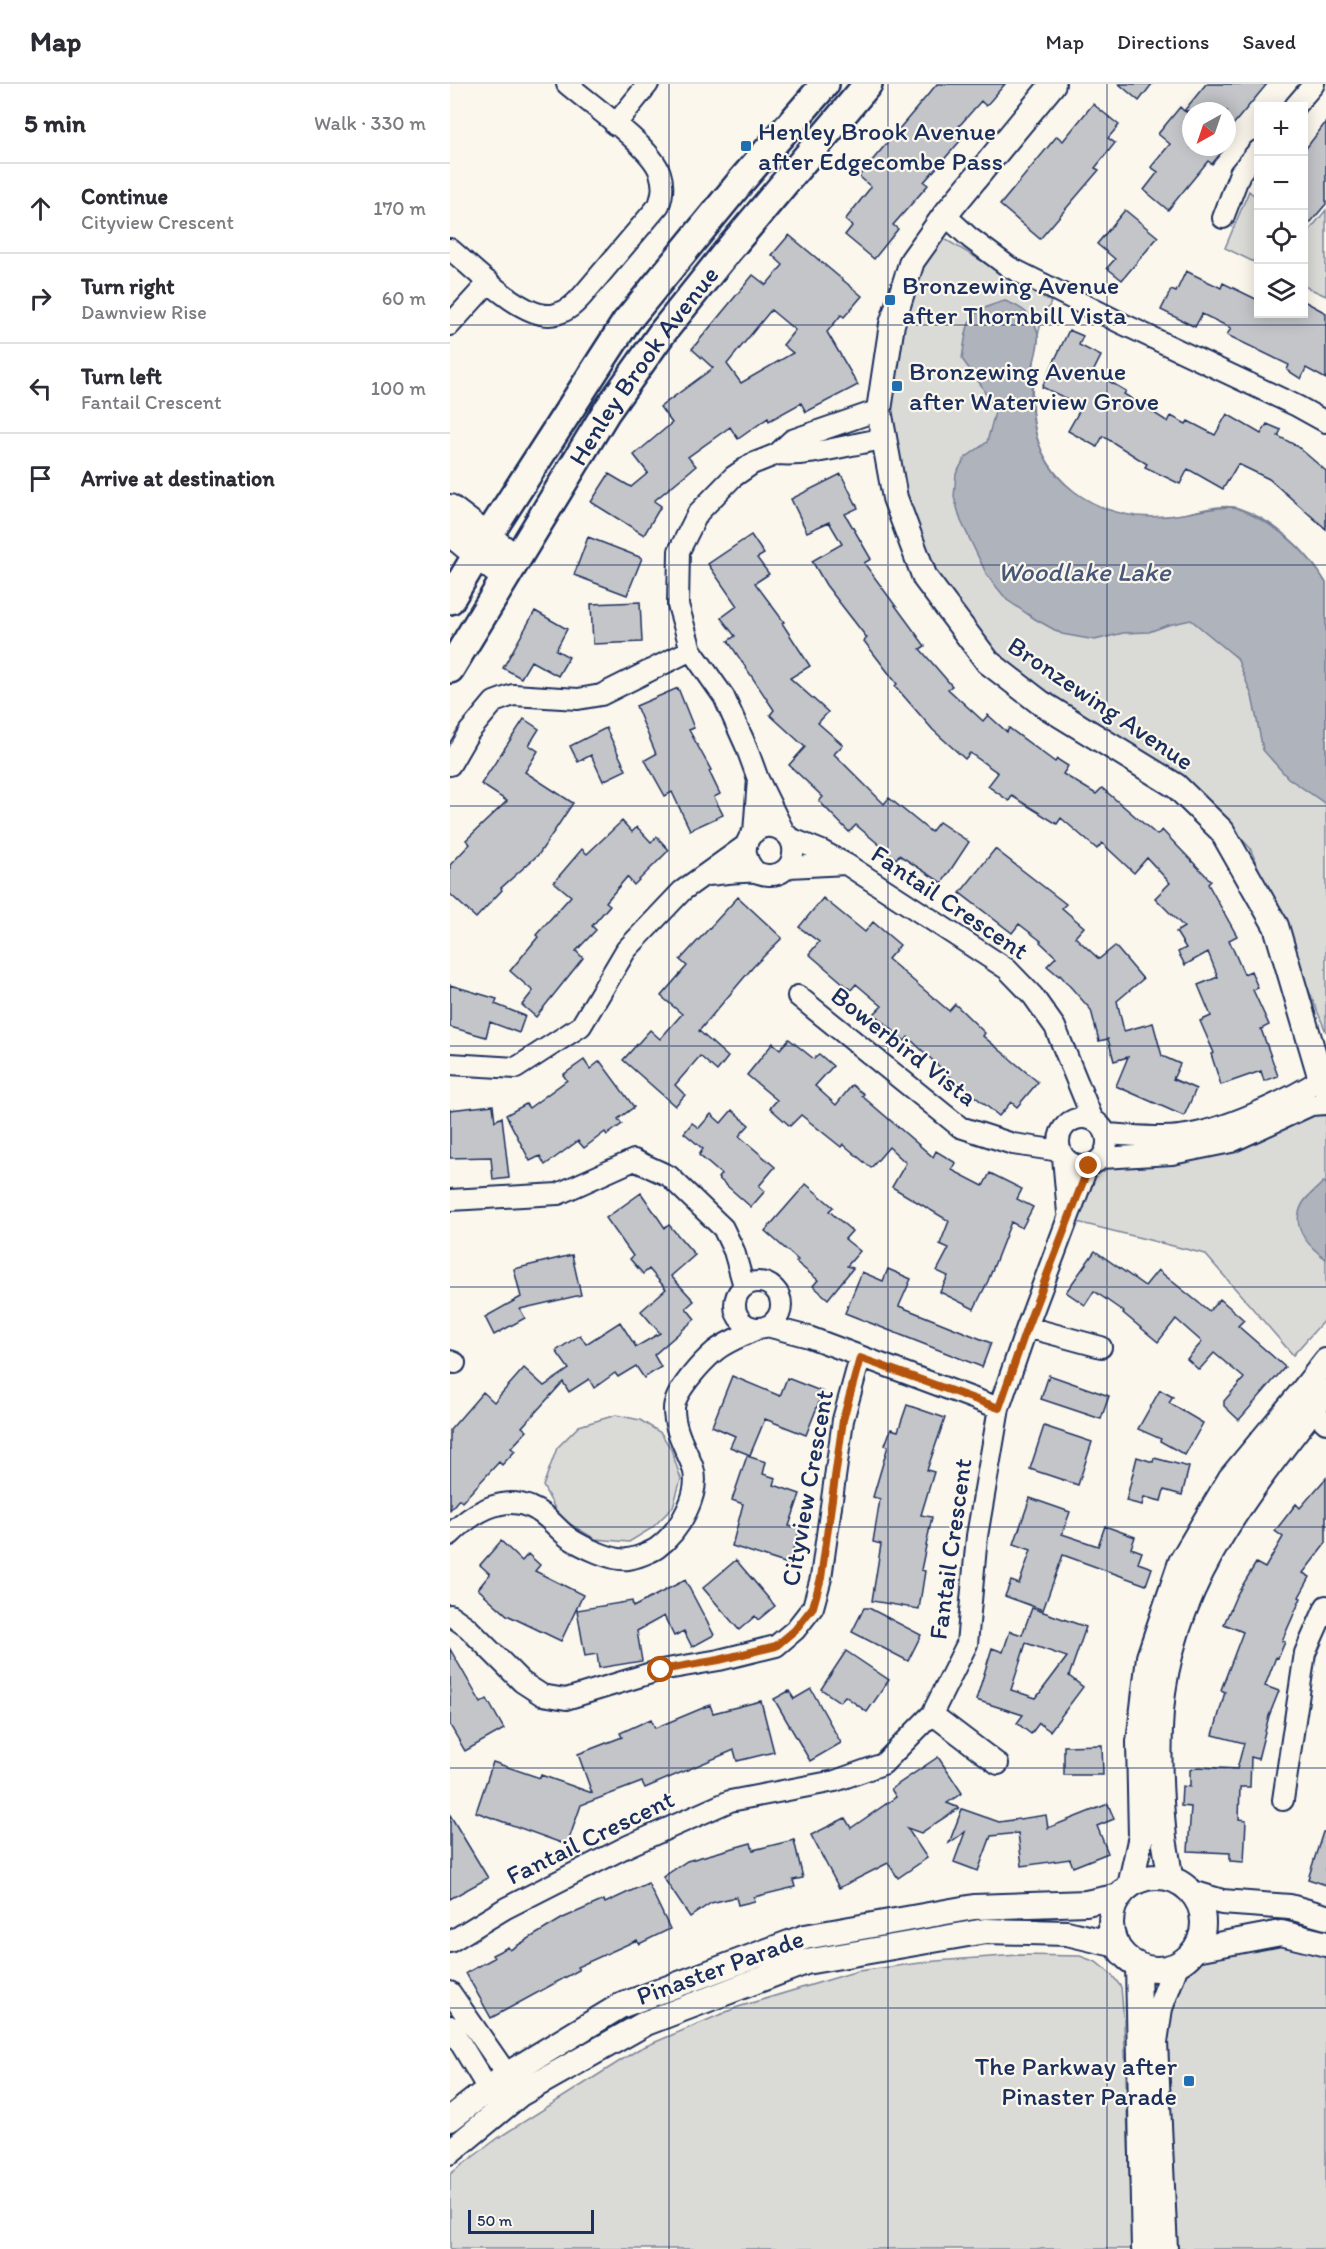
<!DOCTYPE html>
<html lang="en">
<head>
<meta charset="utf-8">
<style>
	:root { --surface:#fff; --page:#f2f2f3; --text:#2b2b33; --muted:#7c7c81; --line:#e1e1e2 }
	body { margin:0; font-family:Itim,sans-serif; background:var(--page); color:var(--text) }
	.controls { position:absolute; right:18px; top:18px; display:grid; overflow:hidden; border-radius:0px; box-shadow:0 3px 15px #0003 }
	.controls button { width:54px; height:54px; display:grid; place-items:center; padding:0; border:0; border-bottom:2px solid var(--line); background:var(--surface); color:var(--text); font:30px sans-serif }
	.compass { position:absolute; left:732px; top:18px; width:54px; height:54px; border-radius:50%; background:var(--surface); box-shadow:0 3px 15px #0003; rotate:220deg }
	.scale { position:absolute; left:18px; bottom:15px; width:126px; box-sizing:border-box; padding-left:6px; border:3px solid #1b2f5e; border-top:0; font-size:16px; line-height:21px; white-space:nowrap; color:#1b2f5e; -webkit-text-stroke:4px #fbf7ec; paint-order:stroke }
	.stop { position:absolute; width:18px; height:18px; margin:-14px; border:4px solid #b45309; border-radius:50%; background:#fff }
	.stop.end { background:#b45309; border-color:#fff; box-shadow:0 2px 6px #0008 }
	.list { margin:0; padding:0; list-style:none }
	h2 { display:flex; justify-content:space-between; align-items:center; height:78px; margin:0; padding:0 24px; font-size:26px }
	h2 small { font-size:20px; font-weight:400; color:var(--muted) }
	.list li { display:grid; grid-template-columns:39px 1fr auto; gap:18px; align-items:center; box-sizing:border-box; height:90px; padding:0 24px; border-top:2px solid var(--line) }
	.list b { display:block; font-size:22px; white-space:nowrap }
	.list p { margin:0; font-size:20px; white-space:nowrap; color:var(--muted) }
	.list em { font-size:20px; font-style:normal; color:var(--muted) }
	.icon { flex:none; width:33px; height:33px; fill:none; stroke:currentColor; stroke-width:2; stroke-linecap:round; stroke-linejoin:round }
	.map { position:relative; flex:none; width:876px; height:2165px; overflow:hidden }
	header { display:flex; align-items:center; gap:36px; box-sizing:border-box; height:84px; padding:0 30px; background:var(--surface); border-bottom:2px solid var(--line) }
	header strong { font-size:28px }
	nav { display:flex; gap:33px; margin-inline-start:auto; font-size:21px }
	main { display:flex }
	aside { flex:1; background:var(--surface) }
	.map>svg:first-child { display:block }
</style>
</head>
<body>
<header>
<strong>Map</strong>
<nav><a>Map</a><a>Directions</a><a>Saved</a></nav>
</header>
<main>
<aside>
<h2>5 min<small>Walk · 330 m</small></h2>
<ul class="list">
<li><svg class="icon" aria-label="ahead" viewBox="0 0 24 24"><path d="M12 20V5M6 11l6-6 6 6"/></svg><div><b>Continue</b><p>Cityview Crescent</p></div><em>170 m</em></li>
<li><svg class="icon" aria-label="right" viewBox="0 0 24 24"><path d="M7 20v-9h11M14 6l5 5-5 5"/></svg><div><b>Turn right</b><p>Dawnview Rise</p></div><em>60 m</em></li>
<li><svg class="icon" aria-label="left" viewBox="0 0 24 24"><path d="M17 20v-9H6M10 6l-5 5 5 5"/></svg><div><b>Turn left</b><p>Fantail Crescent</p></div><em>100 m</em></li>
<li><svg class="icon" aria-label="arrive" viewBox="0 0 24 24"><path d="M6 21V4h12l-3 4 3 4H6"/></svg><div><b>Arrive at destination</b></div></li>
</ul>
</aside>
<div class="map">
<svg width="876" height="2165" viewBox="0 0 876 2165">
	<rect width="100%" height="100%" fill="#fbf7ec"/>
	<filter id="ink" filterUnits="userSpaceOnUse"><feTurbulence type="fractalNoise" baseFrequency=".0167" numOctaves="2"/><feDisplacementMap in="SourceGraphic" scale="12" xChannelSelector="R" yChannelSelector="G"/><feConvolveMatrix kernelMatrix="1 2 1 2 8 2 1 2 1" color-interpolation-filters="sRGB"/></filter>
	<g filter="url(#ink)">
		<path fill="#dadad7" stroke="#7a849a" stroke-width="1.5" d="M799,107l9,8v65l-33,-16z
			M876,126v86l-22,-10v-49z
			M488,151l113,67c-4,10 -10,19 -12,29 -4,14 -5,31 -6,45 -4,51 4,88 47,120 15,11 36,20 54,21 16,2 35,0 50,-3 14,-3 40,-11 54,-6 36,12 69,42 88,75v449l-76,-184 -66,-71 -121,-73 -77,-57 -52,-66 -41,-107 -5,-89 17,-88z
			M876,1022v212l-33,37 -88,-101 -132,-33 14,-38 13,-17z
			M166,1331l24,5 21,13 10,16 10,30 -8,28 -21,21 -23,14 -34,-3 -35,-21 -17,-32 14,-38 22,-22z
			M831,1849l45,11v305h-157l-17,-176v-102l19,-3 25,-18z
			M568,1871l62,1 16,6 16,13 9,12 3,35 8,227h-682v-75l48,-36 141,-89 99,-42 120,-36 78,-10z"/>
		<path fill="#afb3bb" stroke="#747e96" stroke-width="1.5" d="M555,217c16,6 26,12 32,29 4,9 -2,26 -4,36 -6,48 0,96 42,126 33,24 69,29 108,22 17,-3 33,-7 50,-7 7,1 14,6 21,9 30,15 55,38 72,67v221l-38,-26 -25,-28 -11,-54 -15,-38 -46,-38 -23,5 -19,7 -26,1 -28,7 -33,-6 -27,-15 -28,-19 -20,-25 -26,-54 -7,-24 2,-23 9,-16 22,-16 8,-30 -14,-27 -19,-26c6,-37 3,-48 43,-58z
			M873,1098l3,1v76c-18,-13 -37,-32 -23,-56 4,-7 14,-14 20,-21z"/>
		<path fill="#c3c5c9" stroke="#1b2f5e" stroke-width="1.5" fill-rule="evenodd" d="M487,0h68l-19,22 -5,-5 -28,32 8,7 -37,42 4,3 -35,40 5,4 -24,30 -29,-24 7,-9 -7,-6 26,-33 -12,-11z
			M669,0h33l-13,17z
			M756,0h61l-40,48v-21h-42l6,5v31h35l-14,17 -4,-3 -40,49 -24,-20 14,-18 -7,-5 19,-23 -12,-10 22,-27 4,4z
			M643,20l26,21 -11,13 7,5 -20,25 4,2 -59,69 -40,-34 57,-69 6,5z
			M876,38v82l-22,26v-79z
			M675,126l33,27 -36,43 -15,-12 8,-9 -18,-15z
			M339,151l73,61 -18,21 -3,-2 -14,17 31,53 -52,27 -5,-9 -32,18 -1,-3 -30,21 -8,-12 -42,30 8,9 -42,35 7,5 -17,29 -53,-33 18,-28 22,13 17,-14 -14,-18 38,-32 -12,-16 53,-39 -21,-19 61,-74 13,10 17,-20 -11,-10zM321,226l24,20 -12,15 10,8 -52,30 -14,-19z
			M736,187l35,17 2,-5 35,17v14h46v-13l22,12v66l-20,-11 -5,11 -14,-9 2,-5 -62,-30 4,-7 -29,-14 -7,13 -34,-17 10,-20 5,2z
			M619,246l14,6 -4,9 22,11 -8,16 33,19 -2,3 44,28 3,-6 15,8 2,-3 27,14 12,-21 34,20 6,-10 14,6 -3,6 19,10 29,25v58l-57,-50 -31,-15 -15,25 -35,-20 -8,15 -35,-17 2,-3 -44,-28 -6,11 -29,-16 14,-25 -40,-19z
			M391,390l17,34 -13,6 26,45 -7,4 61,83 -5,3 32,37 -4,3 35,32 5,-6 19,17 2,-4 46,34 2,-3 11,7 -5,8 33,20 6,-6 55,47 5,-5 49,51 -3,3 29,52 -8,4 15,34 7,-3 7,17 -5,2 16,35 -8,4 17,47 -14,5 -3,-10 -40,14 -10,-31 3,-1 -14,-32 11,-5 -13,-31 20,-8 -10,-25 -23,13 -7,-13 8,-4 -10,-16 8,-5 -29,-29 15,-15 -23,-25 -13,15 -32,-30 -5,6 -36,-31 -4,6 -45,-28 -3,5 -21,-15 10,-13 -28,-20 -5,6 -32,-29 -38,-44 2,-2 -33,-43 3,-3 -41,-53 -14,-24 30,-17 -13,-22 -22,10 -16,-33z
			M301,451l13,19 -7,4 12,16 -14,9 29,39 -2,1 28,43 -20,12 38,34 -10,11 25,22 -9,9 50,50 5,-6 42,34 8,-10 30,20 -27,41 -43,-28 -3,4 -40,-34 -7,7 -30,-31 4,-4 -34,-32 16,-18 -35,-32 4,-5 -46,-69 7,-5 -14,-18 16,-12 -29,-42z
			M138,453l54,21 -15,37 -53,-20z
			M190,518l2,40 -49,2 -2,-40z
			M85,527l32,18 -11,21 13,7 -11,19 -27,-15 -10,17 -18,-10z
			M228,604l16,40 -5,2 22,40 -2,1 11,23 -6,3 9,18 -33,15 -18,-38 -7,4 -20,-36 11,-6 -20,-48z
			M74,635l15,10 -10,16 9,6 -13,21 48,31 -34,51 -38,34 1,2 -26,28 -26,-24v-29l20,-21 -4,-4 41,-39 -26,-17z
			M156,644l20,42 -23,11 -12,-26 -13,7 -8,-16z
			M172,737l10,11 5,-5 14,15 6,-5 12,13 -35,35 -7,-8 -21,25 4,3 -18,21 4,4 -20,21 7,7 -47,59 -14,-12 11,-14 -23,-20 28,-34 -2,-2 35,-39 -17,-14 28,-33 5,5z
			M545,765l71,55 -4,4 22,19 -9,10 24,22 16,-13 28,33 -26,22 7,30 29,-8 9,33 18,8 -7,15 23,10 -12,27 -68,-30 12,-29 -14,4 -6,-22 -9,2 -8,-31 -31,-35 -1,1 -12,-10 9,-9 -16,-15 1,-1 -22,-17 -7,9 -52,-40z
			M288,813l44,41 -29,29 -54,64 29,26 -11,14 -17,-15 -25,29 10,10 -10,11 -52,-46 27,-30 10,9 22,-25 -21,-18 26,-30 -7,-6z
			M373,814l42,34 8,-10 27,23 -12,14 61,52 6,-7 30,29 -2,3 55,46 -21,25 -6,-5 -12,14 -52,-42 -39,-37 -3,4 -31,-27 8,-8 -26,-22 -5,6 -42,-36 10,-12 -20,-15z
			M0,901l47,14 -2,5 30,12 -6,17 -29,-11 -4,15 -36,-10z
			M339,955l25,20 5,-5 14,12 -18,20 21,19 16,-20 12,9 -2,2 71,61 3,-6 20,12 -4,7 31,16 7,-13 32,16 -5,10 16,8 -11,21 -11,-6 -23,59 -14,28 -34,-17 8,-16 -11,-5 12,-23 -9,-4 9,-23 -57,-34 14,-24 -17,-16 -18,21 -28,-24 -2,3 -40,-32 -11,11 -20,-18 7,-8 -30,-25 26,-32 7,6z
			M134,976l6,9 10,-8 34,46 -16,12 4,5 -15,11 -2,-3 -21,16 -6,-7 -33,24 -5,-9 -10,5 -24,-46 20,-11 3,4 38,-28 -4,-5z
			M43,1021l2,16 7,-4 7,61 -16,2 -2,-23 -41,1v-48z
			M282,1026l17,15 -10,11 36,31 -16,19 6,5 -14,16 -33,-29 3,-4 -22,-19 4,-6 -19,-16 8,-10 7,5 12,-14 10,9z
			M356,1100l27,23 -4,4 23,20 -7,8 15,12 -13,15 6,2 -25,31 -15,-13 5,-6 -22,-18 2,-2 -33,-29z
			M191,1109l24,35 4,-3 26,30 -24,21 23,25 -8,7 9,11 -41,36 7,12 -17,11 -8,-12 -18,11 -3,-4 -21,15 -5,-9 -20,13 -6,-10 -41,45 5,4 -16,17 4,3 -13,14 -3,-3 -37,40 -3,-3 -9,11v-80l33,-38 11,10 30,-34 20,18 25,-17 -13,-18 24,-16 6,9 34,-22 16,25 24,-14 -19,-22 25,-22 -17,-20 -6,5 -13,-15 3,-3 -27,-38z
			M645,1167l50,35 13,-16 51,41 11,-12 24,21 -6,6 47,41 -46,53 -15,-14v-5l20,-23 -30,-25 -15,17 -12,-11 15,-17 -26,-23 -18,23 -35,-29 1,-1 -30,-21 -9,14 -19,-13z
			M122,1171l9,40 -61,14 5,9 -31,17 -9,-18 36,-20 -7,-28z
			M438,1185l23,10 -12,27 92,37 -9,24 -137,-54 17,-41 21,9z
			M599,1291l60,21 -8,23 -60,-20z
			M282,1292l48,20 7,-18 36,14 -17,43 -41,-16 -15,36 -20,-8 5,-11 -23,-10z
			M710,1306l13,7 -4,6 34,20 -18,32 -25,-14 1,-2 -23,-10z
			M457,1321l38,13 -18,52 7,2 -13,43 11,2 -11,53 4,1 -6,38 -47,-8 9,-57 -8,-2 7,-43 -7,-2 15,-51 -3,-1 6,-16 7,2z
			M594,1342l48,16 -14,43 -48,-16z
			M297,1372l19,6 -3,12 13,4 -2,7 26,9 -11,32 11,3 -12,35 -56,-18 11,-42 -11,-4z
			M687,1373l16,5 1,-4 35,9 -7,28 -18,-5 -3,11 -17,-4 -2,8 -16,-4z
			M876,1394v65l-23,30 7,4 -11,20 2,1 -19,43 3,1 -7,16 -2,-1 -11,29 14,5 -10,25 -11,43 -7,-2 -1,30h-10l-1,32 7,1 -2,42 -14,-1v-8l-42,-2 3,-44 -10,-1 1,-20 8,1v-17l8,-3 39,2 7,-26 -31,-8 12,-43 -4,-2 22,-58 -19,-8 12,-28 20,-33 9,5 18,-31 -8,-6 21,-27 4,4z
			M580,1414l40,14 -8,22 36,12 7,-20 30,11 -4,11 11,4 -4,11 14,5 -6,17 -83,-30 -20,55 -38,-14 6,-15 8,3 12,-34 -17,-6z
			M51,1457l21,20 6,-7 12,11 -5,6 48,24 -22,46 -54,-26 -29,-26 12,-15 -10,-9z
			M286,1476l39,46 -17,14 -3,-4 -16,14 -36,-42z
			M235,1496l29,55 -22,12 -8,-16 -10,5 -10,-20 -27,15 5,30 -43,7 -2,-14 -12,2 -8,-46 55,-9 1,6z
			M414,1524h5l52,27 -13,26 -56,-29z
			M582,1524l54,19 -17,49 14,11 -33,44 -11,-8 -8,11 -14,-11 6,-8 -47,-15 16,-52 11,4 7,-21 12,4zM576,1559l41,14 -31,41 -25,-8z
			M0,1565l31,54 6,-4 17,30 -39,22 -15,-26z
			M396,1567l43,29 -22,32 -22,-16 -5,6 -19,-13z
			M361,1605l30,54 -31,18 -36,-62 15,-8 5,8z
			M311,1617l13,51 -37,9 -3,-11 -89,38 -3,-6 -61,23 -14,40 -91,-33 17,-50 47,16 1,-3 51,18 -14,-39 44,-17 -2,-4 31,-14 4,9 55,-23 3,8z
			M652,1661l1,30h-39v-29z
			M488,1673l24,36 -15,10 12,5 -38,25 -14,-5 20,30 -29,20 -10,-15 -49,25 -28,-53 34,-17 6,10 45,-31 -5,-8z
			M658,1720l6,15 -17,7 11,27 -35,14 -3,-8 -48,7 -4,-33 -27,3 -13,35 -24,-9 11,-30 -16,11 13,-34 37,13 47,-7 2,13z
			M0,1731l38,63 -38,21z
			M873,1748h3v53l-18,-6z
			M344,1756l9,38 -10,2 2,7 -41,10 1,4 -17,4 -2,-8 -25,6 -21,14 -27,-40 24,-16 64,-18 2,7z
			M198,1799l22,46 -31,15 -2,-4 -60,27 2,3 -88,48 -25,-45 28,-15 -2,-3 16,-8 2,3 53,-32 41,-18 1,3z"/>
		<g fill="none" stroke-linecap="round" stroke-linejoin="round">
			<g stroke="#1b2f5e" stroke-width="24">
				<path id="minor" d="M845,22l19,-22
					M165,41l33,-41
					M495,131l25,23 39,29 114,57 174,82 29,16
					M773,134l17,-45 18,-22
					M0,165c23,19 76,74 106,65 12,-3 19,-10 27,-19l76,-90c4,-11 5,-20 1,-32 -8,-26 -71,-70 -93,-89
					M0,241l39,-43
					M327,370c36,3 71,-10 107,-15
					M0,681l19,-33 25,-30 19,-7 65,4 23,-4 90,-45
					M334,748l-26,-53 -12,-33 -22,-49 -33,-47 -13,-45 1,-54 19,-38 35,-36 19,-13 25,-10 15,-14 87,-30
					M304,749l4,-54
					M340,754l32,13 24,13 161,105 26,27 22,31 38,93
					M339,783l57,-3
					M258,791c15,-1 31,-4 47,-3 4,1 8,3 13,3 13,1 24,-8 25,-21 1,-8 -2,-16 -8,-21 -24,-20 -56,12 -29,39
					M348,912l162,131 53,17 47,7
					M0,980l66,4 65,-42 45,-76 56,-59 64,-46
					M609 1058a24 24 0 1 1 48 0a24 24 0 1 1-48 0Z
					M656,1050c24,1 50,5 74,2 42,-5 105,-34 141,-57
					M613,1073l5,56
					M651,1074l71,-4 59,-12 80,-37 15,-1
					M0,1116l108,-6 76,-34 35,16 54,52 11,23 10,35
					M285 1221a23 23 0 1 1 46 0a23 23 0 1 1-46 0Z
					M317,1242l42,11 190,71
					M577,1243l74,20
					M0,1277l5,2
					M853,1317l23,22
					M0,1451c20,-20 51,-41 80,-28 16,6 26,21 39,31 12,8 45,24 59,21 8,-1 23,-7 29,-11 22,-16 46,-56 35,-83 -7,-18 -18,-35 -18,-56 0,-17 28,-47 41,-58 12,-10 30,-16 44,-23
					M0,1531l17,12 55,55 20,13 24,4 95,-29 58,-10 57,-14 19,-16 18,-23 8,-29 22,-158 17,-62
					M482,1630l66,50
					M833,1716l22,-147 21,-47
					M0,1858l56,-34 122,-62 102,-45 105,-20 48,-17 49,-50 35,-70 10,-108 22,-128 28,-81 61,-162
					M0,1908l65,94
					M0,1942l46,76"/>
			</g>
			<g stroke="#1b2f5e" stroke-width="28">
				<path id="tertiary" d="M603,0l-108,131 -33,46 -20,63 -13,86 16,88 30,80 63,84 53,41 135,83 46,45 54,95 45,153 5,9
					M0,423l67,51
					M0,450l54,44
					M661 1839a46 46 0 1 1 92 0a46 46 0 1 1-92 0Z
					M720,1795c-1,-14 -4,-27 -6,-41 -4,-40 -6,-87 -3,-127 10,-129 90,-222 165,-319
					M680,1802l11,-50 -2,-94 10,-85 32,-95 49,-83 68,-82 28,-36
					M742,1809l30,9 68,5 36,10
					M746,1865l85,-16 45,11
					M688,1881l6,284
					M0,2035l58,-45 112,-68 185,-69 169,-30 112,-4 34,-7
					M0,2068l70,-58 126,-71 160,-61 179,-31 82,2 50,12
					M715,2165l-10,-207 5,-34 16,-43"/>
			</g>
			<g stroke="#1b2f5e" stroke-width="32">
				<g id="secondary">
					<path d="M0,516l38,-64 138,-214 116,-142 83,-96"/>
					<path id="s1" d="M0,585l156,-257 56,-79 63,-79 143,-170"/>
				</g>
			</g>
			<use href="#minor" stroke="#fbf7ec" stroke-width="20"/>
			<use href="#tertiary" stroke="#fbf7ec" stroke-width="24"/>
			<use href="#secondary" stroke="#fbf7ec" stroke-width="27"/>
		</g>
	</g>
	<g fill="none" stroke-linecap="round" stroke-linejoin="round" filter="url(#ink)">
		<path stroke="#b45309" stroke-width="8" d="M211,1586l58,-10 57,-14 19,-16 18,-23 8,-29 22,-158 17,-62 139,50 28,-81 62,-161"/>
	</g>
	<path fill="none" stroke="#1b2f5e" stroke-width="1.5" stroke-opacity="0.55" d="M219,0v2165M438,0v2165M657,0v2165M0,241h876M0,481h876M0,722h876M0,962h876M0,1203h876M0,1443h876M0,1684h876M0,1924h876"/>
	<g fill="#1f6fb2" stroke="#fbf7ec" stroke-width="2">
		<rect x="290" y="56" width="12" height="12" rx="3"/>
		<rect x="434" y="210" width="12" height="12" rx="3"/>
		<rect x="441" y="296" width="12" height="12" rx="3"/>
		<rect x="733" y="1991" width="12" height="12" rx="3"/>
	</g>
	<g text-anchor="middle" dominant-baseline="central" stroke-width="4.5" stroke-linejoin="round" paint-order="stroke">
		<g font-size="26" fill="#1b2f5e" stroke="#fbf7ec" text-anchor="start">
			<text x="308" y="47">Henley Brook Avenue<tspan x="308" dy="30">after Edgecombe Pass</tspan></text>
			<text x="452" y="201">Bronzewing Avenue<tspan x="452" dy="30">after Thornbill Vista</tspan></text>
			<text x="459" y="287">Bronzewing Avenue<tspan x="459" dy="30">after Waterview Grove</tspan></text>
			<text x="727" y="1982" text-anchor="end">The Parkway after<tspan x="727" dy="30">Pinaster Parade</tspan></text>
		</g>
		<g font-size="26" fill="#1b2f5e" stroke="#fbf7ec">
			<text stroke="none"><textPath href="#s1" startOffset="360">Henley Brook Avenue</textPath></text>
			<text transform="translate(651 619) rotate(34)">Bronzewing Avenue</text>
			<text transform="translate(500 818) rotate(34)">Fantail Crescent</text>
			<text transform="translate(454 962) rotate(38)">Bowerbird Vista</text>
			<text transform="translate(357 1404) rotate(-80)">Cityview Crescent</text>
			<text transform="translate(500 1465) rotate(-82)">Fantail Crescent</text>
			<text transform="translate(140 1753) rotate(-26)">Fantail Crescent</text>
			<text transform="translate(270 1883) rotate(-20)">Pinaster Parade</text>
		</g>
		<g font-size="27" font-style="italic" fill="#47577a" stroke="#fbf7ec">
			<text x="634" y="487">Woodlake Lake</text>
		</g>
	</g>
</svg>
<div class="controls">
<button>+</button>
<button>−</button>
<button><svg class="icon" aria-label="locate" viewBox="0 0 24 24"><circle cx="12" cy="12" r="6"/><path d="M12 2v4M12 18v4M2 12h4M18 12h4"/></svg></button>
<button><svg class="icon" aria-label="layers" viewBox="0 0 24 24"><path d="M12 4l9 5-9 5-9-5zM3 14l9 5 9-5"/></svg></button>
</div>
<svg class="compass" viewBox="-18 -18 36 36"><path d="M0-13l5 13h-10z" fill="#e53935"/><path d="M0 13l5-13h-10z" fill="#7c7c81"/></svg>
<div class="scale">50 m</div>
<div class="stop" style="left:211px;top:1586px"></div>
<div class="stop end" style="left:639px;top:1082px"></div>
</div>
</main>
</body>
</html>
